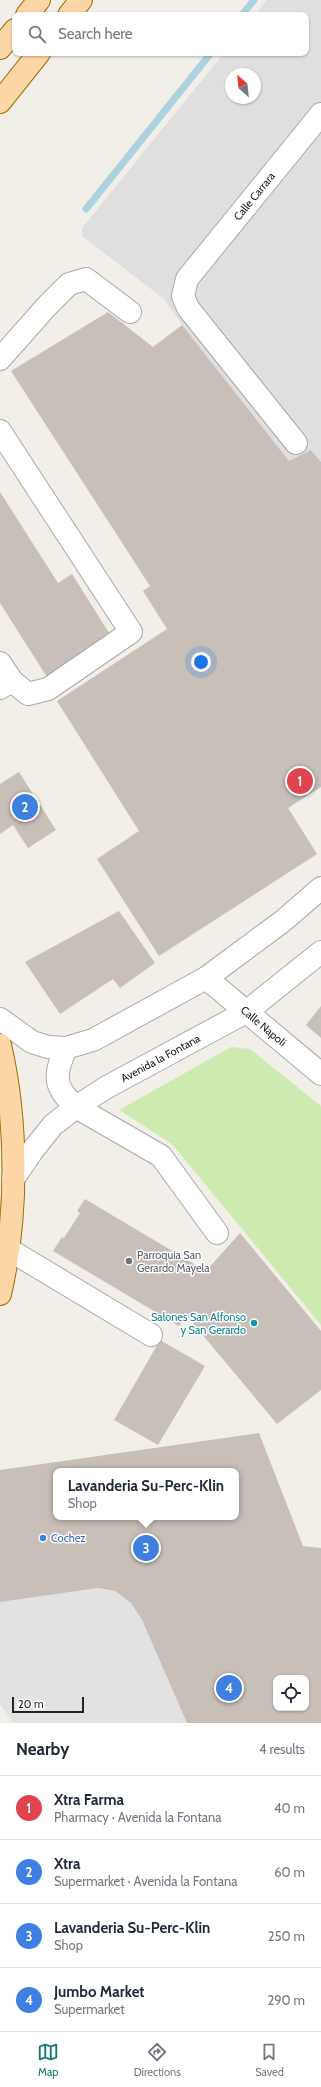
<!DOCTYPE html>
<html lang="en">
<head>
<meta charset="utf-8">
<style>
	:root { --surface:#fff; --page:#f2f2f3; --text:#1f2937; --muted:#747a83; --line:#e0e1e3; --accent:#0f766e }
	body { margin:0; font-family:Cabin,sans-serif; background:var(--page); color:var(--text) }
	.controls { position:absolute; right:12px; bottom:12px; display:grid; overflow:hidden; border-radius:8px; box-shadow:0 1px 3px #0004 }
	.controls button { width:36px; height:36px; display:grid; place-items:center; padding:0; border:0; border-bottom:1px solid var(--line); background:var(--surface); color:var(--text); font:20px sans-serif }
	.compass { position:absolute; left:225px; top:68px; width:36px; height:36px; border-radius:50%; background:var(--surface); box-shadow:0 1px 3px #0004; rotate:333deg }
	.scale { position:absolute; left:12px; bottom:10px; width:72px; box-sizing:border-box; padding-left:4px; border:2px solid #222; border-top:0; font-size:11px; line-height:14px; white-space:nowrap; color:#222; -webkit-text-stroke:3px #fff; paint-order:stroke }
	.you { position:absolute; left:201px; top:662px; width:14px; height:14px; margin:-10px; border:3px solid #fff; border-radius:50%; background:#1a73e8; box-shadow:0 0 0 6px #1a73e833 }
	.badge { display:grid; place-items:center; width:26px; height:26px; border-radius:50%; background:var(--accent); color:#fff; font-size:13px; font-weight:700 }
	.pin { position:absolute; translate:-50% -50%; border:2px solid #fff; box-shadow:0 1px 4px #0006 }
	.popup { position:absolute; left:53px; top:1468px; width:186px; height:52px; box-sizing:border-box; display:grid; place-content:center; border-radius:8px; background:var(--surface); filter:drop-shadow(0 1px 3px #0005); font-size:13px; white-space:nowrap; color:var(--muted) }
	.popup b { font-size:15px; color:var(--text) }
	.popup::after { content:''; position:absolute; left:50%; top:100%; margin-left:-8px; border:8px solid transparent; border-top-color:var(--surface) }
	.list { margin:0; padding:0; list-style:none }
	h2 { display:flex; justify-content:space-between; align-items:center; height:52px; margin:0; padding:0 16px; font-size:17px }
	h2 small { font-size:13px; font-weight:400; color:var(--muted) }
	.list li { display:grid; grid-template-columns:26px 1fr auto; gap:12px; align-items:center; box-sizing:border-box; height:64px; padding:0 16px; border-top:1px solid var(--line) }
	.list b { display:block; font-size:15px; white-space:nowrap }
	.list p { margin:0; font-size:13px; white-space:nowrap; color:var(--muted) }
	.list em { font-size:13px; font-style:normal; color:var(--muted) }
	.icon { flex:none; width:22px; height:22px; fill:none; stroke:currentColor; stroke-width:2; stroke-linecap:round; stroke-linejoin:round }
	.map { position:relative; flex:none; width:321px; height:1723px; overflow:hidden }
	.search { position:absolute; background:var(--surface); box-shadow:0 1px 3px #0004; left:12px; right:12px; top:12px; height:44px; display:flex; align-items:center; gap:10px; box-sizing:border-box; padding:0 14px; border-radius:8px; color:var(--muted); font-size:15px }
	.sheet { height:308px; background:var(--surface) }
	nav { display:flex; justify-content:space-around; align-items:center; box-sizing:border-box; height:56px; border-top:1px solid var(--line); background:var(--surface); font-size:11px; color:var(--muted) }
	nav a { display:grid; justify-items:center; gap:2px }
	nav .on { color:var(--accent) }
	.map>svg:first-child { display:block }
</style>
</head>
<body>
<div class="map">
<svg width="321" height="1723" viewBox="0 0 321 1723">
	<rect width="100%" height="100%" fill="#f2efe9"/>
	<path fill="#e0dfdf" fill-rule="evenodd" d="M267,0h54v462l-10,-12 -22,11 -107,-136 -18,-26 -82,-63v-8l142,-175h82v-38h-51zM231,74h24v24h-24z"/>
	<path fill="#cdebb0" d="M231,1047l19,2 71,57v219l-149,-181 -53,-34z"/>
	<path fill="#e2e2e2" d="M98,1588l17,3 16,12 11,17 45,103h-173l-14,-19v-102z"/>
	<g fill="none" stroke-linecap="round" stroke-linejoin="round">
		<path stroke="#aad3df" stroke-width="7" d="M242,15l12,-15
			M86,209l125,-156"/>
	</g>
	<path fill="#c7bfb8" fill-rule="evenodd" d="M108,312l45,35 29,-22 107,136 22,-11 10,12v325l-33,21 29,46 -158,102 -62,-97 42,-28 -82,-130 110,-72 -24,-38 7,-5 -139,-215z
		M0,492l58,91 14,-9 39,62 -64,41 -47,-74z
		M19,772l37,58 -28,18 -15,-23 -13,9v-50z
		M119,911l36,52 -35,25 -7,-9 -53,35 -35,-52z
		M321,1006v32l-15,-13z
		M85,1199l121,72 34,-38 81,98v59l-44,34 -91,-109 -7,11 -126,-75 9,-14 2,1 16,-25 -3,-2z
		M160,1340l45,26 -47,79 -44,-25z
		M259,1433l44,113 18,2v175h-134l-45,-103 -11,-17 -16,-12 -17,-3 -98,14v-132zM56,1471h180v46h-180zM276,1678h30v30h-30z"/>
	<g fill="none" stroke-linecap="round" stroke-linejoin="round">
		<g stroke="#a9a9a9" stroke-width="24">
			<g id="minor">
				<path d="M0,359l47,-53 22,-22 17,-5 44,33"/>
				<path d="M0,431l131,201 -83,57 -20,5 -16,-13"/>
				<path id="s1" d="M296,443l-108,-135 -5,-12 4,-17 134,-165"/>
				<path d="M0,663l12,18 -12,7"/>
				<path id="s2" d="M206,978l115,96"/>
				<path d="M0,1019l32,23 16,5 18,1 27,-8 113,-62 77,-57 38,-33"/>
				<path d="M66,1048c-12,27 -13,39 10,59l85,49 56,77"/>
				<path id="s3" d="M13,1179l20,-29 20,-25 23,-18 31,-20 139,-75 75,-60"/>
				<path d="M8,1249l143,86"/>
			</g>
		</g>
		<g stroke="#a06b00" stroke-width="24">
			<path id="major" d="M27,15l12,-15
				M69,15l12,-15
				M0,48l15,-18
				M0,102l39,-49
				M0,1045c18,78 18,171 0,249"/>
		</g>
		<use href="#minor" stroke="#fff" stroke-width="22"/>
		<use href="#major" stroke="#fcd6a4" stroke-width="22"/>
	</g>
	<circle fill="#6b7280" stroke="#fff" stroke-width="1.5" cx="129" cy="1261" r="4"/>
	<circle fill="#0f9aa8" stroke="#fff" stroke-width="1.5" cx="254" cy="1323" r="4"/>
	<circle fill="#3f7fe0" stroke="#fff" stroke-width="1.5" cx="43" cy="1538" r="4"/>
	<g text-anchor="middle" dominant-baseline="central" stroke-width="3" stroke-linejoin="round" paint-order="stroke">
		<g font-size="11" fill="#222" stroke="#fff">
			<text stroke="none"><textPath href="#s1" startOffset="310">Calle Carrara</textPath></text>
			<text stroke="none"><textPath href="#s2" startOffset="75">Calle Napoli</textPath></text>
			<text stroke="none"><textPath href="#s3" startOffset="194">Avenida la Fontana</textPath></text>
		</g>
		<g font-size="11" fill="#5b616d" stroke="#fff" text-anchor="start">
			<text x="137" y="1255">Parroquia San<tspan x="137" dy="13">Gerardo Mayela</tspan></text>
		</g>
		<g font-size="11" fill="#0d838f" stroke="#fff" text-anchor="end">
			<text x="246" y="1317">Salones San Alfonso<tspan x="246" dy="13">y San Gerardo</tspan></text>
		</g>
		<g font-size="11" fill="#366cbe" stroke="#fff" text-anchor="start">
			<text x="51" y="1538">Cochez</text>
		</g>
	</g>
</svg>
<div class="controls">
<button><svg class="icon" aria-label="locate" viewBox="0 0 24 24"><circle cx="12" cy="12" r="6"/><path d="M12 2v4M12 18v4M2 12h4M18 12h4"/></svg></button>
</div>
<svg class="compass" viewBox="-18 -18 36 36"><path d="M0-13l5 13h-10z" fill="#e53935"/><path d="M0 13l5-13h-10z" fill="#747a83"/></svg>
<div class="scale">20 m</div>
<div class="you"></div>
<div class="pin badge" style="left:300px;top:781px;background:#e0444e">1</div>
<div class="pin badge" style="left:25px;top:807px;background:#3f7fe0">2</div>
<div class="pin badge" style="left:146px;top:1548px;background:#3f7fe0">3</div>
<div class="popup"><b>Lavanderia Su-Perc-Klin</b>Shop</div>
<div class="pin badge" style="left:229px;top:1688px;background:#3f7fe0">4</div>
<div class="search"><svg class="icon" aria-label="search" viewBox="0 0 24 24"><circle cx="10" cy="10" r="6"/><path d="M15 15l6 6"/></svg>Search here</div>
</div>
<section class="sheet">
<h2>Nearby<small>4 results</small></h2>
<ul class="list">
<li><span class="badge" style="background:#e0444e">1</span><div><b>Xtra Farma</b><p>Pharmacy · Avenida la Fontana</p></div><em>40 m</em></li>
<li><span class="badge" style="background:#3f7fe0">2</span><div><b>Xtra</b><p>Supermarket · Avenida la Fontana</p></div><em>60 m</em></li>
<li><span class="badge" style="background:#3f7fe0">3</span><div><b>Lavanderia Su-Perc-Klin</b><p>Shop</p></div><em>250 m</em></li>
<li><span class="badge" style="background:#3f7fe0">4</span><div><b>Jumbo Market</b><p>Supermarket</p></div><em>290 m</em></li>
</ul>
</section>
<nav>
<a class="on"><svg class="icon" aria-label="map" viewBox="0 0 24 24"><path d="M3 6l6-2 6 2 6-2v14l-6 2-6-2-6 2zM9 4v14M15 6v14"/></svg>Map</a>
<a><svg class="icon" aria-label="directions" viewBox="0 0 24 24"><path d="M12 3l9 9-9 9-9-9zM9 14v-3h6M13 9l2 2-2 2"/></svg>Directions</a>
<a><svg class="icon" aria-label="saved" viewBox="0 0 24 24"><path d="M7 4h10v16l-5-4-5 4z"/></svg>Saved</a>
</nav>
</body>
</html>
